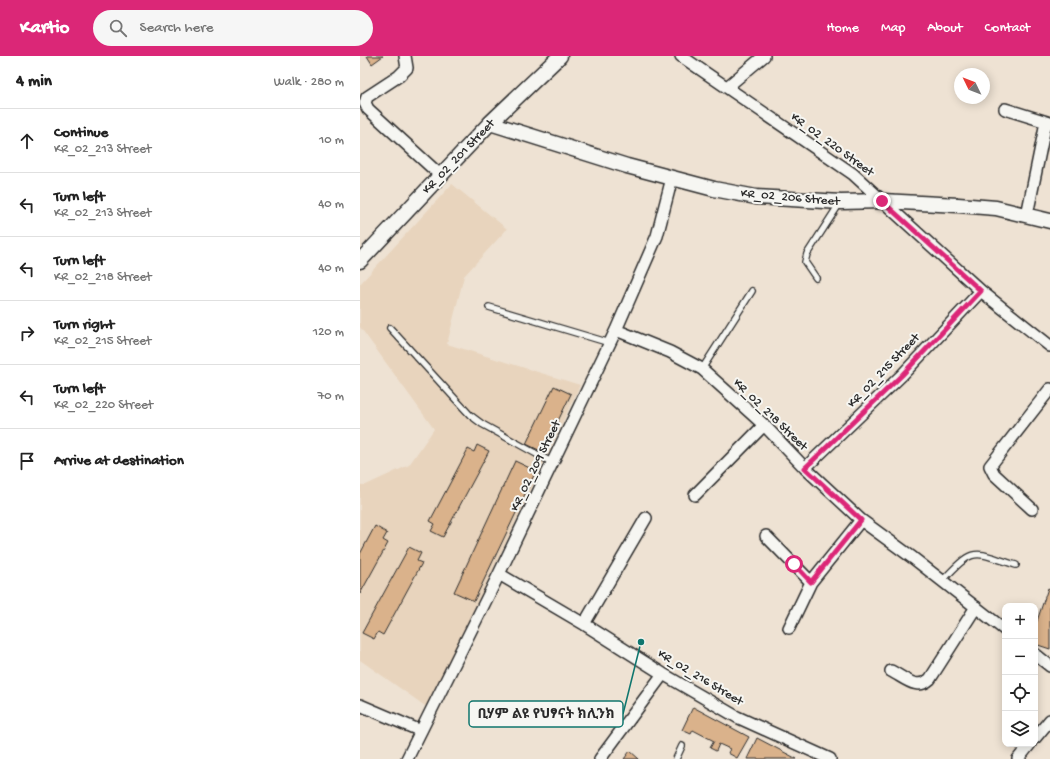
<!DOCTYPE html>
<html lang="en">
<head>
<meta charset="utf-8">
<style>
	:root { --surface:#fff; --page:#f6f6f6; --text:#222; --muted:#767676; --line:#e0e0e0; --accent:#db2777 }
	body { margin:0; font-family:"Gochi Hand","Noto Sans Ethiopic",sans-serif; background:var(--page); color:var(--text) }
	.controls { position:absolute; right:12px; bottom:12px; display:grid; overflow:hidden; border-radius:8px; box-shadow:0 2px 10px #0003 }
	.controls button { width:36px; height:36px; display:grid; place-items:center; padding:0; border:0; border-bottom:1px solid var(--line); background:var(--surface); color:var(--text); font:20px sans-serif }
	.compass { position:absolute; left:594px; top:12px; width:36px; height:36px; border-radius:50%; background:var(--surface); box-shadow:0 2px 10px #0003; rotate:313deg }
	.stop { position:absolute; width:12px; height:12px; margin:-9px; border:3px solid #db2777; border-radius:50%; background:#fff }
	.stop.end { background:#db2777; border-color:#fff; box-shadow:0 1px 4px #0008 }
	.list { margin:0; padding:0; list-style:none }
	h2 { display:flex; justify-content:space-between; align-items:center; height:52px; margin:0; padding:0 16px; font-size:17px }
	h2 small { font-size:13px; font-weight:400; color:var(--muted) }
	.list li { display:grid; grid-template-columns:26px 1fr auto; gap:12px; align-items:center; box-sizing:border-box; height:64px; padding:0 16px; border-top:1px solid var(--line) }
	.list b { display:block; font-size:15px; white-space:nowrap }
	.list p { margin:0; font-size:13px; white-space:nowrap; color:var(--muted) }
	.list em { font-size:13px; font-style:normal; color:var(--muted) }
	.icon { flex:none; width:22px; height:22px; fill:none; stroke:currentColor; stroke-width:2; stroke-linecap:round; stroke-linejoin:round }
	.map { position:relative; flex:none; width:690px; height:703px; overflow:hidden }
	header { display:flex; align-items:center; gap:24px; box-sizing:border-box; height:56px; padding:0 20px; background:var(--accent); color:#fff }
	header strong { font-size:19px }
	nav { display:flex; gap:22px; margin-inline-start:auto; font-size:14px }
	.search { width:280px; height:36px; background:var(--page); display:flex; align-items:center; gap:10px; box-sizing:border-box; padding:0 14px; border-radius:22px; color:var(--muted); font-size:15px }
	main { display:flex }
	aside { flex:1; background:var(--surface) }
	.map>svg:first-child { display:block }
</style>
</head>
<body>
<header>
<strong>Kartio</strong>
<div class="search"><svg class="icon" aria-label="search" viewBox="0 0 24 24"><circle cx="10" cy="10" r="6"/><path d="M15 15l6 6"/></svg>Search here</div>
<nav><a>Home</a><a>Map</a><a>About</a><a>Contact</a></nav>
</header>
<main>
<aside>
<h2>4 min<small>Walk · 280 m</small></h2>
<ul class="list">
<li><svg class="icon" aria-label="ahead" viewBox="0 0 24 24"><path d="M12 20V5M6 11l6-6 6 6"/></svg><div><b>Continue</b><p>KR_02_213 Street</p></div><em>10 m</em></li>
<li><svg class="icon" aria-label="left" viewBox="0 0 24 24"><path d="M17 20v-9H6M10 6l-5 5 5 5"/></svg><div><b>Turn left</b><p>KR_02_213 Street</p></div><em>40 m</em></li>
<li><svg class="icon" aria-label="left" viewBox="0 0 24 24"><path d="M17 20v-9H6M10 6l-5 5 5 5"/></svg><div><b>Turn left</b><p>KR_02_218 Street</p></div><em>40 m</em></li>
<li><svg class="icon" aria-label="right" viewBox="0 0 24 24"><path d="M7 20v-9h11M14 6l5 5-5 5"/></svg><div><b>Turn right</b><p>KR_02_215 Street</p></div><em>120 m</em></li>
<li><svg class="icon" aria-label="left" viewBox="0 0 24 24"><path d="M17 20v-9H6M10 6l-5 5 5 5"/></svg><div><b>Turn left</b><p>KR_02_220 Street</p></div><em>70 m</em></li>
<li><svg class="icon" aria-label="arrive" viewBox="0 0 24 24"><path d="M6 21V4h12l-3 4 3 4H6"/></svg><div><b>Arrive at destination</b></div></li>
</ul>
</aside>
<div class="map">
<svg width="690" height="703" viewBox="0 0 690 703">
	<rect width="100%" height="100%" fill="#eee2d3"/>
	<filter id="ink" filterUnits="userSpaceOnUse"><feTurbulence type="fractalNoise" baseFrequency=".025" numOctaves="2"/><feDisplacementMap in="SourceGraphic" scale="8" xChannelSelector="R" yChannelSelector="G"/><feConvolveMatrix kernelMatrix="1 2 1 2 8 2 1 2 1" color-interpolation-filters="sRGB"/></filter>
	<g filter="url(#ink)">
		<path fill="#e8d4bd" d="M92,128l55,45 -43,47 -17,68 133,41 -152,323 -68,-48v-175h6l43,-20 25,-36 -74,-102v-43z"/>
		<path fill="#dab28b" stroke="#2b2b2b" d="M7,0h16l-11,8z
			M194,330l17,8 -28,58 -17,-8z
			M117,389l12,6 -46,86 -12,-6 4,-7 -5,-3 38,-72 6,3z
			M155,405l21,10 -62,130 -20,-9z
			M15,470l12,7 -4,7 5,3 -28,51v-40z
			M49,491l12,6 -4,8 5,2 -39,72 -5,-3 -4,7 -12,-6z
			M688,532l2,1v60l-15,-5v-17z
			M333,651l56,30 -12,21 -9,-5 2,-4 -11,-5 -3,7 -6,-3 4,-7 -21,-11 -2,4 -9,-4z
			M397,682l40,21h-50z
			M270,695l9,8h-15z"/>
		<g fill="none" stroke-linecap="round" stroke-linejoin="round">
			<g stroke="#2b2b2b" stroke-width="8">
				<path id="service" d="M456,222l-11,-16 2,-8 33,-51
					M129,251l121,36
					M30,272l80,87 12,9 71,39
					M342,313l50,-78
					M583,524c33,-35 30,-28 73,-15
					M316,703l6,-13"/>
			</g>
			<g stroke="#2b2b2b" stroke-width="14">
				<path id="minor" d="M45,0l2,12 -8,8 -32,21 -2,6 3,6 73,67
					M321,0l172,118 128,117 69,55
					M367,31l37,-31
					M645,53l45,14
					M667,159l19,-93
					M256,274l54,22 32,17 62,56 41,43 56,52 52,38 92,72
					M445,412l97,-93 79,-84
					M335,439l69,-70
					M672,453l-38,-35 -4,-8 60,-77
					M406,480l45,46 50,-62
					M139,518l85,50 79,50 74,43 93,42
					M224,568l62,-106
					M429,572l22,-46
					M675,598l15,12
					M531,615c14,7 26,20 39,8l46,-72
					M0,649l61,26
					M675,682l15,-18
					M47,703l92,-185 117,-244 41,-94 15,-58
					M240,703l63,-85
					M658,703l12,-15"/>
			</g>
			<g stroke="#2b2b2b" stroke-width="17">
				<path id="tertiary" d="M130,67l137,43 87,23 42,8 85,5 41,-1 76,4 38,3 54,13
					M0,205l130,-138 70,-67"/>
			</g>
			<use href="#service" stroke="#f6f6f2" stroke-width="5.5"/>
			<use href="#minor" stroke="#f6f6f2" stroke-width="11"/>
			<use href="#tertiary" stroke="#f6f6f2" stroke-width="14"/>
		</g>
	</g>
	<g fill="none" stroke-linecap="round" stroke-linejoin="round" filter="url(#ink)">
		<path stroke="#db2777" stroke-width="5" d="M434,508l17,18 50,-62 -56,-52 97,-93 79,-84 -99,-90"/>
	</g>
	<g text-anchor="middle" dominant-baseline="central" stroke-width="4" stroke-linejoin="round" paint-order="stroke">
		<g font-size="13" fill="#2b2b2b" stroke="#f6f6f2">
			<text transform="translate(472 89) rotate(36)">KR_02_220 Street</text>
			<text transform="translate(99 101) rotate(-46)">KR_02_201 Street</text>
			<text transform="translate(430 142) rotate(5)">KR_02_206 Street</text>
			<text transform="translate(524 315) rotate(-46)">KR_02_215 Street</text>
			<text transform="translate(410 359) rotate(44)">KR_02_218 Street</text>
			<text transform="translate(176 410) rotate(-64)">KR_02_209 Street</text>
			<text transform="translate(340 622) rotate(31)">KR_02_216 Street</text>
		</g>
	</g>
	<path fill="none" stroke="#0f766e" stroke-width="1.5" d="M281 586L263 658"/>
	<circle fill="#0f766e" stroke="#f6f6f2" stroke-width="1.5" cx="281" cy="586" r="4"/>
	<rect fill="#f6f6f2" stroke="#0f766e" stroke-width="1.5" x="109" y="645" width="154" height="26" rx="4"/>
	<g font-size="14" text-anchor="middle" font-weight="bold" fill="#2b2b2b">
		<text x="186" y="662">ቢሃም ልዩ የህፃናት ክሊንክ</text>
	</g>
</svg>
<div class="controls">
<button>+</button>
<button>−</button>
<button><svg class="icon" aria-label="locate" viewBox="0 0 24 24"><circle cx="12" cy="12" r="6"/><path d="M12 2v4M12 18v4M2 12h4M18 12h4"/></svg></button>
<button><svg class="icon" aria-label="layers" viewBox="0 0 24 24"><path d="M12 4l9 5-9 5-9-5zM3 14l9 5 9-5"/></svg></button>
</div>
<svg class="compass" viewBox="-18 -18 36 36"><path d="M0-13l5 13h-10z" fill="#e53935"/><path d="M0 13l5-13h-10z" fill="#767676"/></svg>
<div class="stop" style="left:434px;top:508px"></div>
<div class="stop end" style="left:522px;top:145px"></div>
</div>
</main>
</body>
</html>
